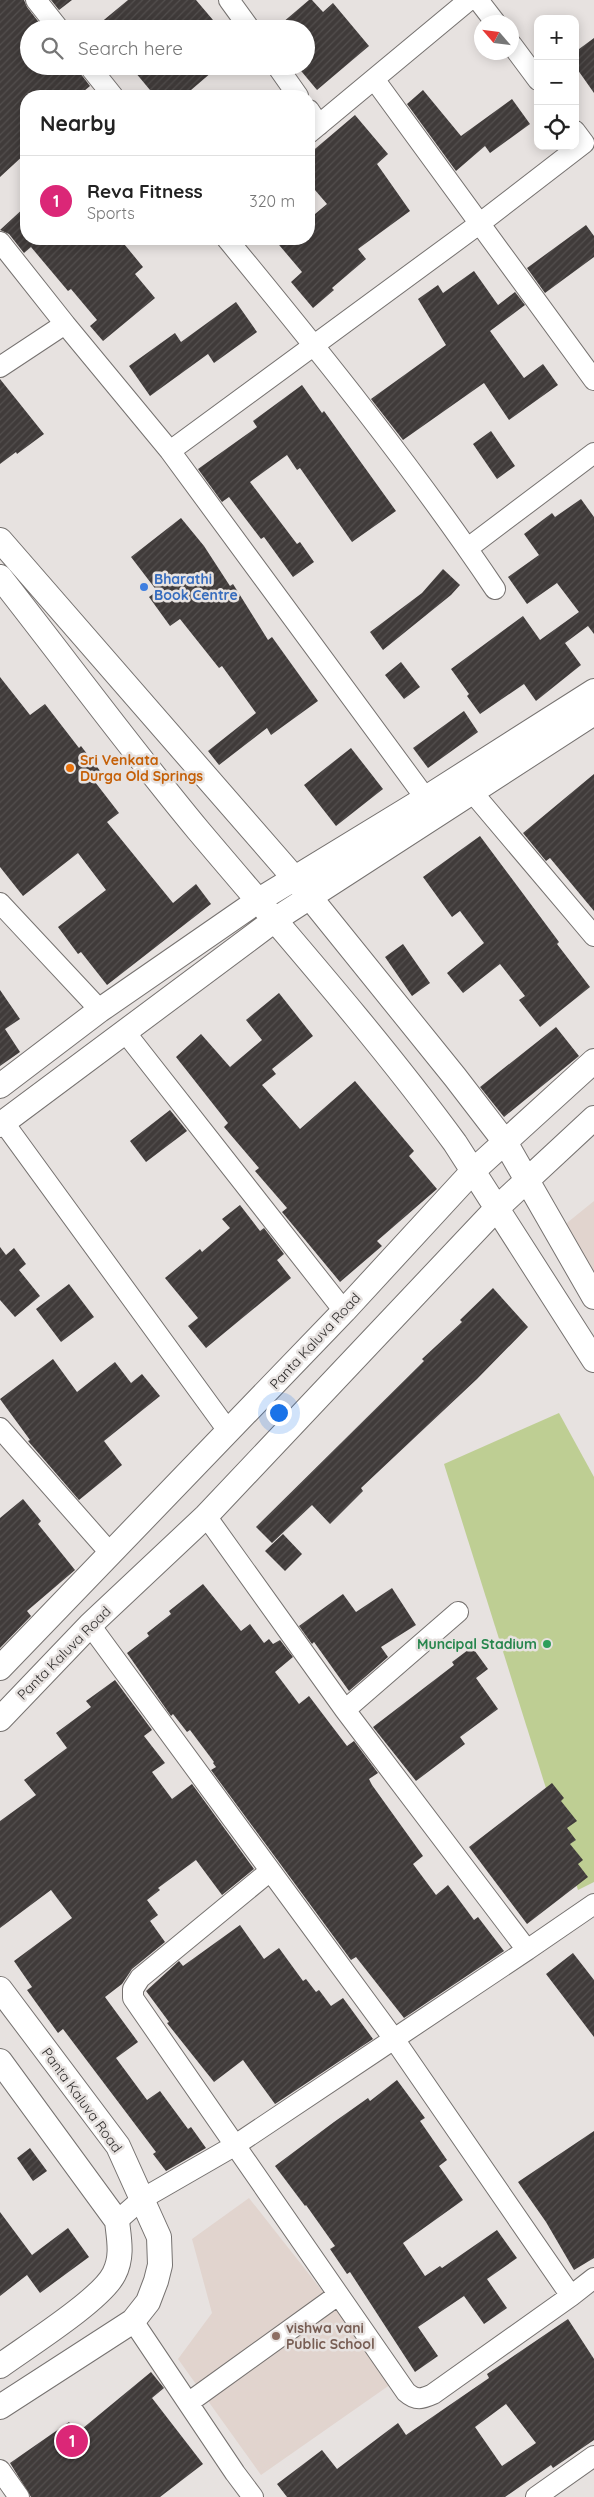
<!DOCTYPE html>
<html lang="en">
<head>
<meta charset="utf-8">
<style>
	:root { --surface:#fff; --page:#f2f2f2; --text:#222; --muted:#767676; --line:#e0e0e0; --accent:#db2777 }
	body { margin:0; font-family:Quicksand,sans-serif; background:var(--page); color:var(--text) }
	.controls { position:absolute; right:15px; top:15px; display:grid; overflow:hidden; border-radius:10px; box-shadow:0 2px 12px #0003 }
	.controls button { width:45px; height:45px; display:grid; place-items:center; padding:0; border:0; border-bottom:1px solid var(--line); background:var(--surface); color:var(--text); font:25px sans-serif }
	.compass { position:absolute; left:474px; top:15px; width:45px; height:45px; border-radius:50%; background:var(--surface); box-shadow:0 2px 12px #0003; rotate:298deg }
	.you { position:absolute; left:278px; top:1412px; width:18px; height:18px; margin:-12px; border:4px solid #fff; border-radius:50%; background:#1a73e8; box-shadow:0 0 0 8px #1a73e833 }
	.badge { display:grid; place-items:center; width:32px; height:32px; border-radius:50%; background:var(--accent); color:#fff; font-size:16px; font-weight:700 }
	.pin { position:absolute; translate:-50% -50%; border:2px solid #fff; box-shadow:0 1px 5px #0006 }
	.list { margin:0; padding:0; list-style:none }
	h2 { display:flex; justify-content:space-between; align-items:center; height:65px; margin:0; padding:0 20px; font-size:21px }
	h2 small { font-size:16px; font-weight:400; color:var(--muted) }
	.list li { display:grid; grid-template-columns:32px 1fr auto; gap:15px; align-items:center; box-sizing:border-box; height:90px; padding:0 20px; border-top:1px solid var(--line) }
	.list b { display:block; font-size:19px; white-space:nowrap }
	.list p { margin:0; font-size:16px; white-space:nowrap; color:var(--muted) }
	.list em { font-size:16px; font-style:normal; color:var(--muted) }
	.icon { flex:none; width:28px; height:28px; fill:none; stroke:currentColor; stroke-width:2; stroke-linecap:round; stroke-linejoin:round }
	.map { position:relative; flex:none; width:594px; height:2497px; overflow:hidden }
	.search { position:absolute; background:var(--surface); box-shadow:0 2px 12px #0003; left:20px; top:20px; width:295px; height:55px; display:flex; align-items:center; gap:12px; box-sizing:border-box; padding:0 18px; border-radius:28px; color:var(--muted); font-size:19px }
	.panel { position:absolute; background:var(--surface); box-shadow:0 2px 12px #0003; left:20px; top:90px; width:295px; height:155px; border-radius:20px }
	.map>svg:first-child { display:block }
</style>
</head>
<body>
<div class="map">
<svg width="594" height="2497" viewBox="0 0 594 2497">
	<defs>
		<pattern id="building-hatch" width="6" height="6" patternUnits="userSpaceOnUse" patternTransform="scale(1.25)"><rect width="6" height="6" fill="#403b3a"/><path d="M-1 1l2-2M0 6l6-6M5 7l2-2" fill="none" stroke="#534f4e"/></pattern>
	</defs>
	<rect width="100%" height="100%" fill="#e7e2e0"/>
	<path fill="#e1d4ce" d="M594,1201v80l-37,-50z
		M249,2198l145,184 -133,93 -83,-116 34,-46 -20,-74z"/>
	<path fill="#bece93" d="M559,1413l35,64v405l-16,8 -134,-426z"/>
	<path fill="url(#building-hatch)" fill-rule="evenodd" d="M0,0h24l3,7 17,22h-15v37h48l3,7 10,13 -12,10h-52v57l-26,24z
		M51,0h21l-13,10z
		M128,0h68l17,20 -10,9h-110z
		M309,0h3l11,12 10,-9 36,43 -52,44 -20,-24h9v-37h-31z
		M594,38v55l-19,-27v-14z
		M130,66h89l-35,30h-29z
		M423,90l38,46 51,-37 18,25 -40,29 -5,-7 -29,25 -49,-67z
		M355,115l33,39 -11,10 33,47 -52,38 8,10 -34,29 2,2 -21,18 -22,-26 11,-10 -28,-33h35v-20l18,-15 -18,-21v-29z
		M26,206v33h94l23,28 -8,7 20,24 -52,43 -13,-15 7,-6 -26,-31 -3,2 -37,-44 -7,6 -15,-19 -9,-4z
		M586,225l8,11v21l-49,36 -18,-25z
		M474,271l24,34 17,-13 10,13 -35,26 34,47 19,-14 15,21 -49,35 -25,-37 -81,57 -32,-41 75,-54 -28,-46 20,-14 5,8z
		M236,302l21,30 -43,31 -6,-9 -58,42 -21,-30 46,-33 6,9z
		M0,379l44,55 -27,20 -1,-2 -16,12z
		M302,385l20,28 2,-2 72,100 -44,31 -52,-74 -3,2 -10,-15 -37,27 47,62 3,-2 14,20 -21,15 -29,-40 -3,2 -32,-42 -7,5 -24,-33 59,-42 -4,-6z
		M491,431l24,35 -18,13 -24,-35z
		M581,499l13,18v117l-6,-8 -23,17 16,22 -45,36 -12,-17 -44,30 -13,-18 2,-2 -18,-25 72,-53 17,24 39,-28 -22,-29 -30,21 -19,-27 31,-22 -15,-21 28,-21 3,4z
		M181,518l23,28 26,40 3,-2 35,56 4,-3 46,64 -47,34 -4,-7 -48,37 -11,-14 48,-38 -34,-47 -3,2 -39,-49 -10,7 -21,-29 8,-6 -26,-34z
		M443,569l17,16 -9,10 -68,55 -13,-18 52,-39z
		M401,662l19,25 -16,12 -19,-24z
		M0,677l30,38 15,-11 34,44 2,-2 23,30 -9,6 24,31 -12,9 66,81 23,-19 15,20 -104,81 -26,-33 -3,2 -20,-27 48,-37 -28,-37 -55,43 -23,-29z
		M464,711l14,21 -50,36 -15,-20z
		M351,748l32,41 -47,37 -32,-41z
		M594,774v137l-44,-53 -4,3 -23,-28z
		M480,836l79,106 -2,2 33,43 -50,40 -21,-27 6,-4 -25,-32 -37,29 -16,-20 37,-30 -24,-32 -8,6 -29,-40z
		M403,944l27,39 -18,13 -27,-39z
		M0,990l20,29 -15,10 15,23 -20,14z
		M279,993l34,43 -41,33 4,5 -14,11 38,44 55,-48 59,70 -5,5 28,33 -60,52 5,5 -42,36 -58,-70 5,-4 -32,-37 4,-3 -35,-41 4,-4 -52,-66 25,-23 29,33 32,-27 -16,-20z
		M556,1027l23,29 -75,61 -24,-30z
		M170,1110l17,21 -41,31 -16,-21z
		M240,1205l20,26 4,-3 20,26 -7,6 14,18 -85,70 -18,-22 10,-8 -33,-40 35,-29 2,3 28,-24 -8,-9z
		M0,1247l6,8 8,-7 12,16 -7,6 21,26 -25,21 -15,-17z
		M69,1284l25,33 -33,25 -25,-33z
		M493,1288l35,39 -51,52 -116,109 2,3 -33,33 -18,-19 -40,38 -16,-16 168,-166 -2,-2 40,-37 -2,-2z
		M53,1359l24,33 38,-30 16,21 11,-9 18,22 -56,45 18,24 -43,35 -51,-59 2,-1 -30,-41z
		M23,1499l18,22 -3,3 37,46 -48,41 4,5 -31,32v-130z
		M283,1534l19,20 -17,17 -20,-20z
		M203,1584l38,47 9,-7 14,19 5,-4 4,5 7,-4 13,17 -18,15 24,32 10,-8 38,50 7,-5 24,32 -9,6 3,6 51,71 -10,8 23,31 12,-10 26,35 4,-3 26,34 -100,67 -48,-61 -5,3 -140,-190 5,-3 -3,-4 1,-1 -24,-32 -3,2 -14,-18 -2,2 -44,-63 22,-17 -2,-3 24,-19 -2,-3z
		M392,1588l24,37 -35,22 7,10 -39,34 -35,-49 -2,2 -13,-18 44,-32 13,18z
		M472,1647l16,22 -12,9 22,31 -38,28 5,7 -49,37 -43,-54 81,-62 -2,-3z
		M115,1680l37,50 -8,6 21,27 -13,9 20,27 20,-15 62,85 -32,26 -26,-35 -38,28 2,2 -13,10 11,15 -8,6 15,21 -33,27 -10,15 -17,13 33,45 -22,16 31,42 13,-9 28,38 3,-2 15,21 -40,23 -13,-17 3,-2 -93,-123 -5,4 -31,-43 5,-3 -18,-26 58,-43 -21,-28 -51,38v-107l36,-26 -12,-15 43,-32 -11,-15 35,-26 -5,-6z
		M552,1783l12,15 -3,3 16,20 -10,7 9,12 -6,4 13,16 -5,4 10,13 -61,47 -58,-77z
		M240,1925l24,34 15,-11 24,33 3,-2 10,13 3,-2 12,16 12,-8 30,41 -98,65 -32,-44 -29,22 -47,-59 2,-1 -23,-31 33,-30 4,5z
		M573,1953l21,27v57l-48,-63z
		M397,2080l28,38 -5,3 27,39 -8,6 24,34 -60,43 22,33 15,-10 2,2 55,-38 20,28 -30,21 20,29 -23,16 -20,-28 -46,31 20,29 -23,16 -65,-100 -3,2 -17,-25 5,-3 -29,-41 -1,1 -30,-40 59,-44 34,-24 2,3z
		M594,2131v127l-20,12 -28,-48 -28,-40z
		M30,2148l17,23 -14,10 -16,-23z
		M0,2212l32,43 36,-27 21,29 -49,36 -13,-18 -27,21z
		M568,2319l26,40v81l-41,28 -2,-3 -46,32h-218l-10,-13 45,-34 15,19 61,-46 8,12 83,-57 -2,-4zM506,2404l30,39 -34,23 -27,-39z
		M151,2372l13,16 -12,10 51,66 -43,33h-129l-21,-34 59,-41 8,11z"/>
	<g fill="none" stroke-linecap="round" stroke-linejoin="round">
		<g stroke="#767270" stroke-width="22">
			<path id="minor" d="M36,0l23,29
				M229,0l21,29
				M478,0l17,22
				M512,45l26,35
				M89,66l24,30
				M277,66l21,30
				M374,79l220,301
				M309,110l10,15
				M309,133l160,-133
				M227,239c93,113 186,228 268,350
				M0,242l65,82 -65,43
				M65,324l105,127
				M468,548l126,-95
				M462,780l132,156
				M435,811l-265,-360 309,-227 105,-81 -9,-12
				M0,903l100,107
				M125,1032l219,279
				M4,1123l225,309
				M0,1428l111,126
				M90,1625l304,414 133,-89 -182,-240 -139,-194
				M345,1710l113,-98
				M270,1871l-130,107 -7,11v9l273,394c10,9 16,7 27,2l138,-98 23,-18
				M527,1950l67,-46
				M117,2221l25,-22 92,-53 160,-107 177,257
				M133,2321l102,152 18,24
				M188,2403l150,-108
				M0,2470l19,27
				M536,2497l58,-41"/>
		</g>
		<g stroke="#767270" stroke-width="26">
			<path id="tertiary" d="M0,540l296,340 159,197 50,65 89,155
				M0,577c66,84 130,171 198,253 87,103 177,204 257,313l139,217
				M0,1086l100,-76 159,-110 167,-102 168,-107
				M0,1125l276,-206 318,-206
				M0,1668l344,-357 129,-140 121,-110
				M0,1719l90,-94 116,-109 291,-308 97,-90
				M0,1989l118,157 41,91 1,28 -4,16 -8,21 -15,19 -133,86
				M0,2061l117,160c2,18 6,36 -3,53 -13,26 -88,73 -114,92"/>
		</g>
		<use href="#minor" stroke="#fff" stroke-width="20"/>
		<use href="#tertiary" stroke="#fff" stroke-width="24"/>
	</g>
	<circle fill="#3f7fe0" stroke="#e7e2e0" stroke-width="2" cx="144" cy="587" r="5"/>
	<circle fill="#e8710a" stroke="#e7e2e0" stroke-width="2" cx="70" cy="768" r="5"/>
	<circle fill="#2e9e5b" stroke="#e7e2e0" stroke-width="2" cx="547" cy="1644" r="5"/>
	<circle fill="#8d6e63" stroke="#e7e2e0" stroke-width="2" cx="276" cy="2336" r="5"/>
	<g text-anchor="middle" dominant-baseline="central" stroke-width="5" stroke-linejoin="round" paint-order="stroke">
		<g font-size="14" font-weight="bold" fill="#366cbe" stroke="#e7e2e0" text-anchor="start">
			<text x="154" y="579">Bharathi<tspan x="154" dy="16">Book Centre</tspan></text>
		</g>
		<g font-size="14" font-weight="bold" fill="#c56008" stroke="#e7e2e0" text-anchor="start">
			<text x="80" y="760">Sri Venkata<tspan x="80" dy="16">Durga Old Springs</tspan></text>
		</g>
		<g font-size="14" fill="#2f2d2c" stroke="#e7e2e0">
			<text transform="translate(315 1341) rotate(-47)">Panta Kaluva Road</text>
			<text transform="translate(64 1653) rotate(-45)">Panta Kaluva Road</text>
			<text transform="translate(82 2100) rotate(54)">Panta Kaluva Road</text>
		</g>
		<g font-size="14" font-weight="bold" fill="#27864d" stroke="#e7e2e0" text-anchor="end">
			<text x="537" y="1644">Muncipal Stadium</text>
		</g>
		<g font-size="14" font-weight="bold" fill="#785e54" stroke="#e7e2e0" text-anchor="start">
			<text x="286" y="2328">vishwa vani<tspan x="286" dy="16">Public School</tspan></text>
		</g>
	</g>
</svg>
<div class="controls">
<button>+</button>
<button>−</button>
<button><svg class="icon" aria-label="locate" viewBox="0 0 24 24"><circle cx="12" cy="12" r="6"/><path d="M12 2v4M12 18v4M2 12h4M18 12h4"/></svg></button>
</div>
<svg class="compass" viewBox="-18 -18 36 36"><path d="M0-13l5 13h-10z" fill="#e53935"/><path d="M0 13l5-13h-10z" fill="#767676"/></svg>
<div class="you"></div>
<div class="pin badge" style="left:72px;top:2441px">1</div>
<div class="search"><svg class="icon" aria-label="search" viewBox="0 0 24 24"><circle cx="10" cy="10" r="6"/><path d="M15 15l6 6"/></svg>Search here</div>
<section class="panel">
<h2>Nearby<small></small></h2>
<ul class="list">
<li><span class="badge">1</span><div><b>Reva Fitness</b><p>Sports</p></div><em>320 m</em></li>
</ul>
</section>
</div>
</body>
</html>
